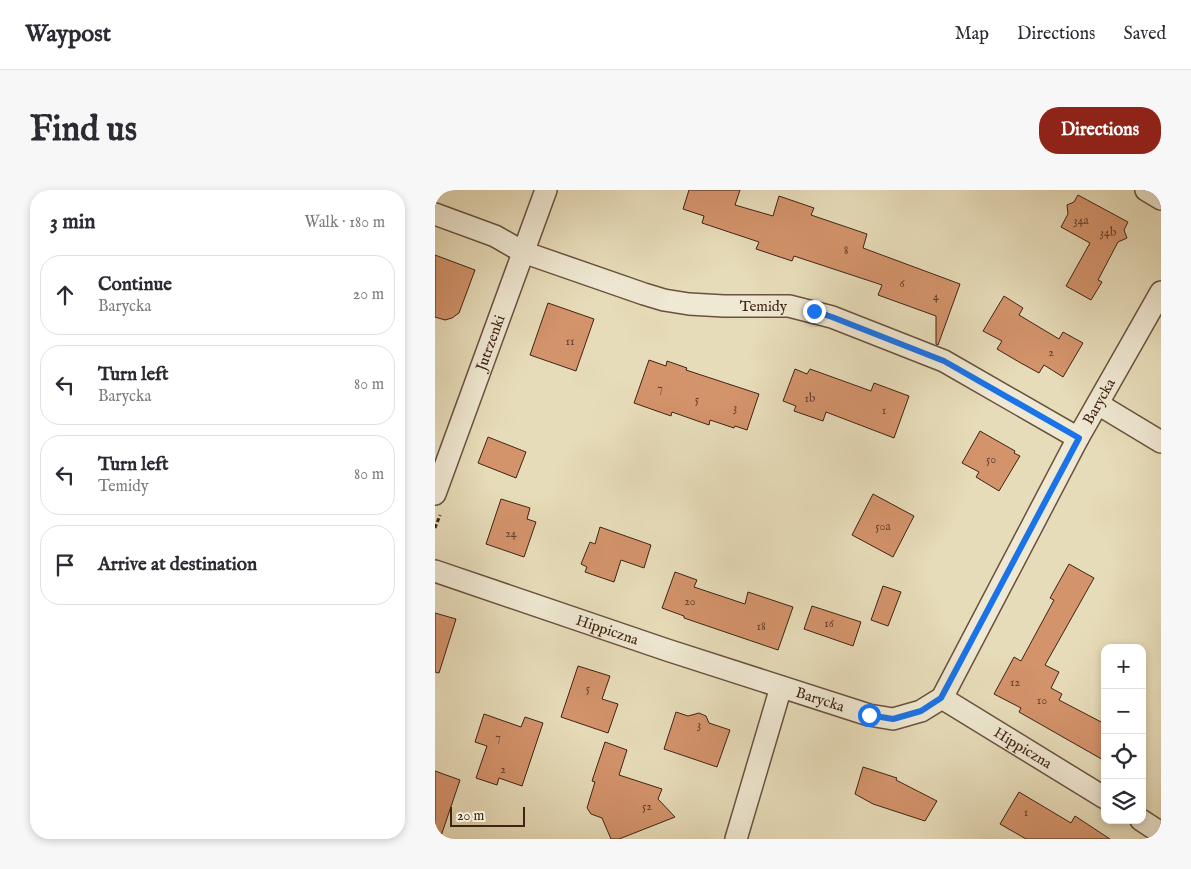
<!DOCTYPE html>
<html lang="en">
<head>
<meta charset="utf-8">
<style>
	:root { --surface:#fff; --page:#f7f7f7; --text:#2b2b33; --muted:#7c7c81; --line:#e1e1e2; --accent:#8f2418 }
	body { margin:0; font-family:"IM FELL English",serif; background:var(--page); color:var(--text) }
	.controls { position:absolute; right:15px; bottom:15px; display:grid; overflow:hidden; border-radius:10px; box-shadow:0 2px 8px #0003 }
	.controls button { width:45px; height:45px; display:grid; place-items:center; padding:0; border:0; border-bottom:1px solid var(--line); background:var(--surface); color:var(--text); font:25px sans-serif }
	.scale { position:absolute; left:15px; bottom:12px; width:75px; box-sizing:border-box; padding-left:5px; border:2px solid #402315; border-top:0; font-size:14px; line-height:18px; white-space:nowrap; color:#402315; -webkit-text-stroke:4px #efe8d2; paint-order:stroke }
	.stop { position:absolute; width:15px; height:15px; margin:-11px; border:4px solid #1a73e8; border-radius:50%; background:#fff }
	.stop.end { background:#1a73e8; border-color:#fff; box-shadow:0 1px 5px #0008 }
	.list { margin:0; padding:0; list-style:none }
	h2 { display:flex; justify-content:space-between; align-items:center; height:65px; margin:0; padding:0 20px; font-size:21px }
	h2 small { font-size:16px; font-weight:400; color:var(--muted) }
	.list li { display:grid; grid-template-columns:32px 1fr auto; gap:15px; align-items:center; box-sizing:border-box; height:80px; margin:0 10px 10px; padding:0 10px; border:1px solid var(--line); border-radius:20px }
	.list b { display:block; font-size:19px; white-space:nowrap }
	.list p { margin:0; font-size:16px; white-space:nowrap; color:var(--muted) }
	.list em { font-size:16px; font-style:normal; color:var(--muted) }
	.icon { flex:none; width:28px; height:28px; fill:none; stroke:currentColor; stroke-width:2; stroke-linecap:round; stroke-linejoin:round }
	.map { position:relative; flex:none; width:726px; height:649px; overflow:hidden; border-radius:20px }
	header { display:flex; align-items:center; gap:30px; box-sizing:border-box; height:70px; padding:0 25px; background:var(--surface); border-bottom:1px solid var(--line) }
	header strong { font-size:24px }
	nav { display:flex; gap:28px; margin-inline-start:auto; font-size:18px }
	.intro { display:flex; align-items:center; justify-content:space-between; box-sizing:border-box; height:120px; padding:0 30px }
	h1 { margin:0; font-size:35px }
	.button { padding:12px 22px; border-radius:20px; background:var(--accent); color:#fff; font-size:18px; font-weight:700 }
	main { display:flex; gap:30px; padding:0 30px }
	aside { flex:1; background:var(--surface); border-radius:20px; box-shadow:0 2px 8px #0003 }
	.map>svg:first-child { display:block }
</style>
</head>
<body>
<header>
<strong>Waypost</strong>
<nav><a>Map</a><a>Directions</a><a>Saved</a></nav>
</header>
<div class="intro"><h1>Find us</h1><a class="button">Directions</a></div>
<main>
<aside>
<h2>3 min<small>Walk · 180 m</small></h2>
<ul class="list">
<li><svg class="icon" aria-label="ahead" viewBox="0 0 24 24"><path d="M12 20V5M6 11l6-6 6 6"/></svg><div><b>Continue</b><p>Barycka</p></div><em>20 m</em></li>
<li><svg class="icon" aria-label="left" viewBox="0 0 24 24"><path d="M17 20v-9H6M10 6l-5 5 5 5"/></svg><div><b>Turn left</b><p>Barycka</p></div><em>80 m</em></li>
<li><svg class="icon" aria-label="left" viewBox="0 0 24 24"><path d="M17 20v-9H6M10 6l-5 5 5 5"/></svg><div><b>Turn left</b><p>Temidy</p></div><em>80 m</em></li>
<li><svg class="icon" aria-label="arrive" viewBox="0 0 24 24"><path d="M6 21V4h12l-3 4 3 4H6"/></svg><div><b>Arrive at destination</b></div></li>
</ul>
</aside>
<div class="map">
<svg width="726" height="649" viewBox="0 0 726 649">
	<rect width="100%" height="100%" fill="#e7dcb9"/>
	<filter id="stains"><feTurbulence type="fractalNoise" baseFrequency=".004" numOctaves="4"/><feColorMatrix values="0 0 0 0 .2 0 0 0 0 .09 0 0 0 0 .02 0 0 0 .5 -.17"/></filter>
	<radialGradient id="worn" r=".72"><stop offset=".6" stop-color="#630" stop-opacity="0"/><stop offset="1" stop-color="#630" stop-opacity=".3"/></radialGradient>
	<path fill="#d3936b" stroke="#402315" d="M254,0h51l-5,15 38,11 6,-20 35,12 -3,7 56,19 -4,14 97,36 -22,61 -2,-1v-28l-58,-21 4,-10 -88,-29 -2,5 -36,-12 3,-7 -57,-19 2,-7 -21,-7z
		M643,5l50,27 -4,8 3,8 -9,4 -20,38 4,2 -11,18 -25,-14 24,-43 -29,-16 7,-13 -1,-9 7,-3z
		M0,65l40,15 -16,43 -7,5 -7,2 -10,-3z
		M569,106l19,12 -4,7 40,24 4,-7 20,11 -20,34 -19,-12 -5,8 -20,-11 -22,-13 5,-8 -19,-10z
		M113,113l46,16 -18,52 -46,-16z
		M214,170l17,6 1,-5 20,7 -1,2 73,24 -12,36 -12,-4 -1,2 -24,-8 -1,5 -37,-13 -1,4 -37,-13z
		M360,179l12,5 3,-5 61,22 3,-8 35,13 -15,42 -68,-26 -3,9 -29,-10 2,-5 -13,-5z
		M545,241l35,20 -1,2 6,3 -21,35 -23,-14 3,-5 -17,-9z
		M53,247l38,15 -10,26 -38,-15z
		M438,304l41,22 -21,41 -41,-22z
		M66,309l29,9 -3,11 9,3 -12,35 -38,-13z
		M165,337l51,18 -7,23 -23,-8 -7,22 -29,-10 2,-5 -6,-3 9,-22 5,2z
		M634,374l25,14 -49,87 14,7 -8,16 11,6 -3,6 46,24v37l-86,-49 2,-4 -27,-14 20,-37 7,4 33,-61 -4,-2z
		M240,382l22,8 -3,7 51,17 3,-12 45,15 -15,43 -94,-32v-2l-22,-8z
		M448,396l18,6 -13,34 -17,-6z
		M377,416l49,16 -8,24 -49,-17z
		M0,423l21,6 -17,54 -4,-1z
		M143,476l32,10 -8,23 16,5 -10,29 -47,-16z
		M241,522l12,4 11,-3 7,3 3,7 21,7 -13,37 -53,-18z
		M49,524l37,13 4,-10 18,6 -21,63 -23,-8 -2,7 -21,-7 11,-32 -12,-4z
		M170,552l22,8 -8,25 43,14 -4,10 17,18 -56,22h-8l-9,-21 -11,-4 -4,-6 8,-26 -3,-1z
		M428,577l34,11 -1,2 41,21 -12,20 -52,-17 -18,-10z
		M0,581l25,9 -20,59h-5z
		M584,602l52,31 4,-7 35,23h-84l-26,-15z"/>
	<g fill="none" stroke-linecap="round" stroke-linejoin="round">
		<g stroke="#6a513e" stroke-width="24">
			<g id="street">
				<path d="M711,0l15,9"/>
				<path id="s1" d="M0,24l60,22 28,16 121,42 20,6 25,4 35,2h65l43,11 112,44 134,77"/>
				<path d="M663,214l63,38"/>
				<path id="s2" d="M0,304l111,-304"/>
				<path id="s3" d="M0,381l232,79 202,65 24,4 28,-8 21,-13 136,-260 83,-146"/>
				<path id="s4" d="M507,508l163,100"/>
				<path d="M706,630l20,13"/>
				<path d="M301,649l45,-152"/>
			</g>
		</g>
		<path stroke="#402315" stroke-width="3" stroke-dasharray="4 2.5" stroke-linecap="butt" d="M0,338l5,-13"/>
		<use href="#street" stroke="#efe8d2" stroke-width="21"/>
	</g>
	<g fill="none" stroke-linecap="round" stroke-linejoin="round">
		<path stroke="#1a73e8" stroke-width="6" d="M379,121l18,6 112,44 135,77 -138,260 -20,13 -28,8 -24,-4"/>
	</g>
	<g text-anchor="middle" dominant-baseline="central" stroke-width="4.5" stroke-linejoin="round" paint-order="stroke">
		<g font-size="12" fill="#653f2a">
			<text x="646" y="30">34a</text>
			<text x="673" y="42">34b</text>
			<text x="411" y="60">8</text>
			<text x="467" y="93">6</text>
			<text x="501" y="106">4</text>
			<text x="135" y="151">11</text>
			<text x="616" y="162">2</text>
			<text x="225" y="198">7</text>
			<text x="375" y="208">1b</text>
			<text x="262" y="209">5</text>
			<text x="300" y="217">3</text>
			<text x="449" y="220">1</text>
			<text x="556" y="269">50</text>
			<text x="448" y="336">50a</text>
			<text x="76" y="343">24</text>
			<text x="255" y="411">20</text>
			<text x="394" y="433">16</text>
			<text x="326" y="436">18</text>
			<text x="580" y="492">12</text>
			<text x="153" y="498">5</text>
			<text x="607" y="510">10</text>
			<text x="264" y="534">3</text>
			<text x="63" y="547">7</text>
			<text x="68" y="579">2</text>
			<text x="212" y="616">52</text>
			<text x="591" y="622">1</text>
		</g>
		<g font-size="15" fill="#402315" stroke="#efe8d2">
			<text stroke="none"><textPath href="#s1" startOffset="345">Temidy</textPath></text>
			<text stroke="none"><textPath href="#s2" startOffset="161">Jutrzenki</textPath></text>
			<text stroke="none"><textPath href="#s3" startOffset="871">Barycka</textPath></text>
			<text stroke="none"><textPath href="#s3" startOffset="182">Hippiczna</textPath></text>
			<text stroke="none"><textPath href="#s3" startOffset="406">Barycka</textPath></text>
			<text stroke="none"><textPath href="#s4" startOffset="95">Hippiczna</textPath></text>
		</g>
	</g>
	<rect width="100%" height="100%" filter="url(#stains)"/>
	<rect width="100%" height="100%" fill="url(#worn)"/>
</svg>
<div class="controls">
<button>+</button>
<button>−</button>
<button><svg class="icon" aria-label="locate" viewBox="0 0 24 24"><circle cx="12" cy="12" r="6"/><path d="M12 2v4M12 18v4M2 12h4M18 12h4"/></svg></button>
<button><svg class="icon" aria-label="layers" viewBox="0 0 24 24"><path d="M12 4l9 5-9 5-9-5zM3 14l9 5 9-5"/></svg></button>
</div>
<div class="scale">20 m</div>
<div class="stop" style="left:434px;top:525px"></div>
<div class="stop end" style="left:379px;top:121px"></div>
</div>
</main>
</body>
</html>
